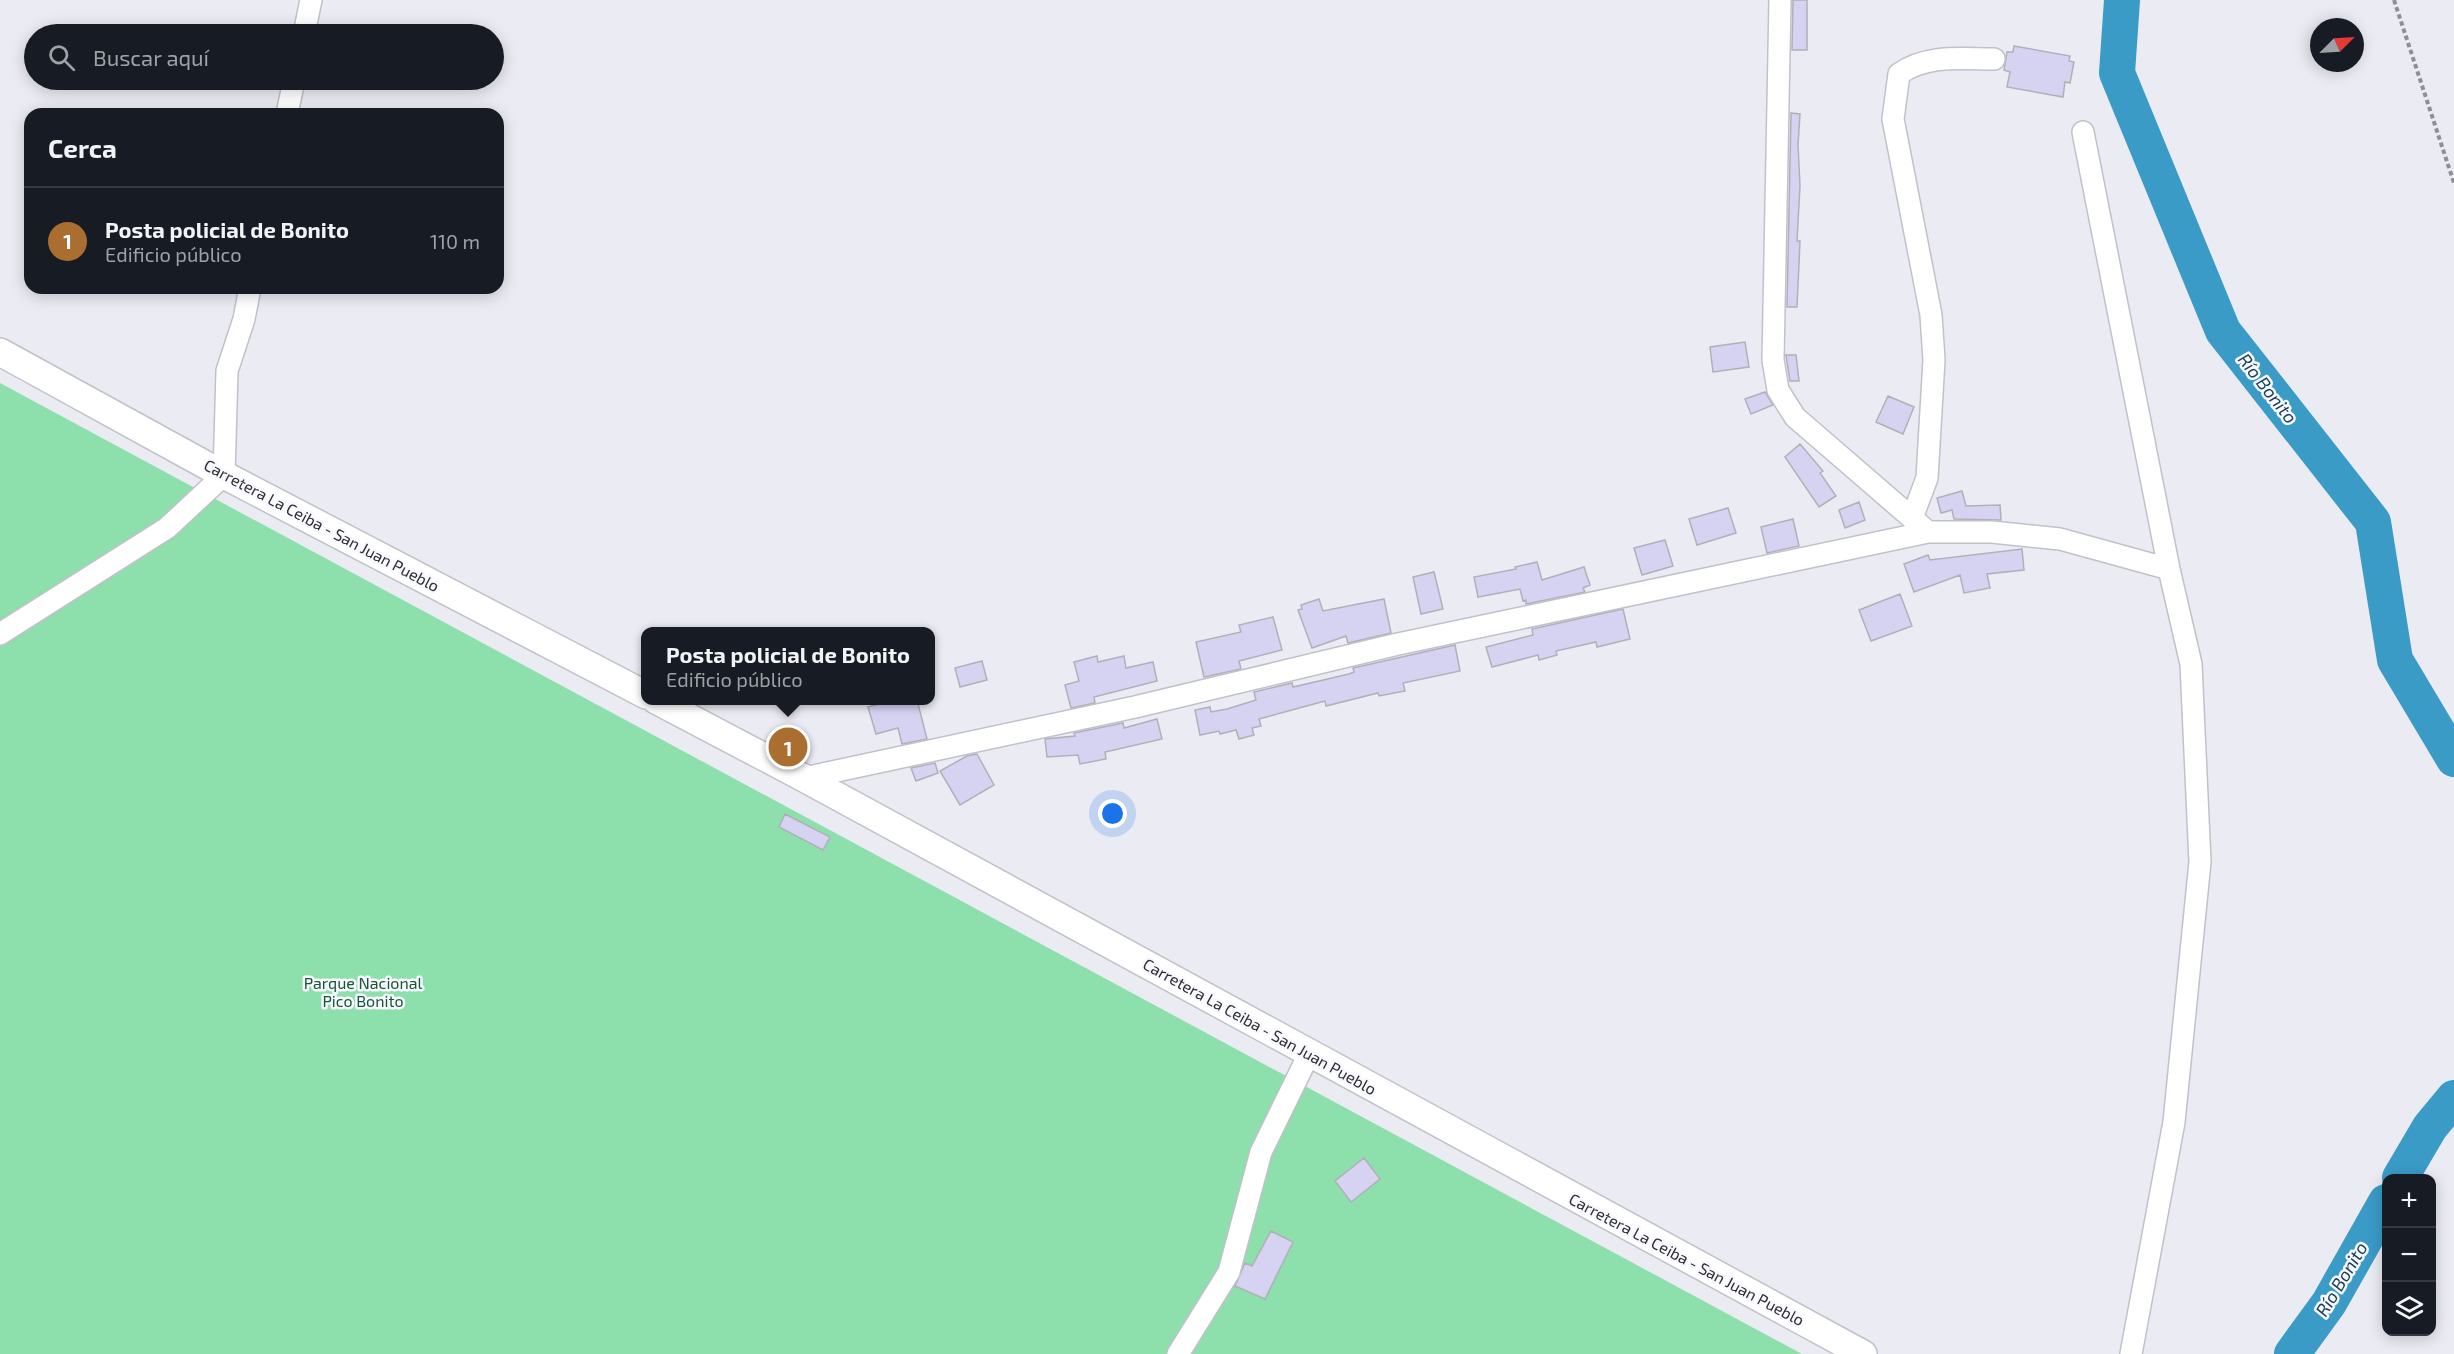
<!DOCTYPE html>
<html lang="es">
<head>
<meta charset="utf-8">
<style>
	:root { --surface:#171b24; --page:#20242c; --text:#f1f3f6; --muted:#9ea1a6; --line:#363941; --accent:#aa6e31 }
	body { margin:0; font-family:"Exo 2",sans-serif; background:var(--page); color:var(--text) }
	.controls { position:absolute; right:18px; bottom:18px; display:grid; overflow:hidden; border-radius:12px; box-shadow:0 3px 15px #0003 }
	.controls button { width:54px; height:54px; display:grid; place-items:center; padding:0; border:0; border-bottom:2px solid var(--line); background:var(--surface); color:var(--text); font:30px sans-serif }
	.compass { position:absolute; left:2310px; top:18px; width:54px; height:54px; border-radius:50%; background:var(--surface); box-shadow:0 3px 15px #0003; rotate:66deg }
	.you { position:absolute; left:1113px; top:814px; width:21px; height:21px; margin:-15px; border:4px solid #fff; border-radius:50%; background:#1a73e8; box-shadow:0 0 0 9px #1a73e833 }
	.badge { display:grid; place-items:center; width:39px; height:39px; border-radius:50%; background:var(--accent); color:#fff; font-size:20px; font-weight:700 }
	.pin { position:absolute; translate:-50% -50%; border:3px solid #fff; box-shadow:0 2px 6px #0006 }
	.popup { position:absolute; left:641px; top:627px; width:294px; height:78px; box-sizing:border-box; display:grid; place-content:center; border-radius:12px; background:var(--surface); filter:drop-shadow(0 2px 4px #0005); font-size:20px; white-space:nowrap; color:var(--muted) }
	.popup b { font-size:22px; color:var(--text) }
	.popup::after { content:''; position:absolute; left:50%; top:100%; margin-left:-12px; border:12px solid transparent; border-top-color:var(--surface) }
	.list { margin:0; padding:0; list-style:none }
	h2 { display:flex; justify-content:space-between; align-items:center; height:78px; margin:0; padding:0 24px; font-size:26px }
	h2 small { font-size:20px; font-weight:400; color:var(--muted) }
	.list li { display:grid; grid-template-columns:39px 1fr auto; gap:18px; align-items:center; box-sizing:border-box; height:108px; padding:0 24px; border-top:2px solid var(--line) }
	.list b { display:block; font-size:22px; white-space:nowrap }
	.list p { margin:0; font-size:20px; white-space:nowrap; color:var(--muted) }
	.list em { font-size:20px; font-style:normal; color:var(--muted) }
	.icon { flex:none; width:33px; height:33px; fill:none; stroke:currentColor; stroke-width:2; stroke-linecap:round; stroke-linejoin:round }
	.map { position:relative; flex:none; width:2454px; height:1354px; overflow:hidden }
	.search { position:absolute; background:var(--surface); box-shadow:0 3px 15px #0003; left:24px; top:24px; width:480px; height:66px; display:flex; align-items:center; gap:15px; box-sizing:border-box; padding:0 21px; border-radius:33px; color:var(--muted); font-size:22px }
	.panel { position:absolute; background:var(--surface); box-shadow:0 3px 15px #0003; left:24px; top:108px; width:480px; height:186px; border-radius:18px }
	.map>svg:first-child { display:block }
</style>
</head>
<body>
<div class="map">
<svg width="2454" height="1354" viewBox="0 0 2454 1354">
	<rect width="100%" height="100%" fill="#ebebf3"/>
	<path fill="#8ddfab" d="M0,383l1802,971h-1802z"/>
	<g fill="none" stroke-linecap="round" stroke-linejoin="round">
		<path stroke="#3a9bc7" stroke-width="36" d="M2122,0l-5,73 106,258 150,191 22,138 59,99
			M2400,1178l30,-51 24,-29
			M2292,1354l37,-51 57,-101"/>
	</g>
	<path fill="#d6d2f2" stroke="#b1b0b8" stroke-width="1.5" d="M1793,0h14v50h-15z
		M2014,46l56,10 -1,5 5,1 -4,21 -5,-1 -2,15 -56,-10 3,-15 -6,-2 3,-18h6z
		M1791,113l9,1 -2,31 2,41 -3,55h3l-3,66h-10z
		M1745,342l4,25 -36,5 -3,-25z
		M1786,355h10l3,26h-9z
		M1765,392l8,13 -22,9 -6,-15z
		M1888,396l26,11 -11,27 -27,-12z
		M1800,444l23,27 -3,2 16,23 -17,11 -34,-50z
		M1962,491l4,15 34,-1 1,15 -47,-1 -2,-9 -11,3 -4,-15z
		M1859,502l6,18 -20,8 -6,-18z
		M1728,508l8,25 -39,12 -8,-26z
		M1793,519l6,27 -32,7 -6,-26z
		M1665,540l8,26 -31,9 -8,-27z
		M2022,549l2,21 -37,4 3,14 -26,5 -4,-18 -46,17 -10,-28 24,-9 2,5z
		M1537,562l5,18 42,-13 6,18 -7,3 2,4 -59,12v-4l-3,1 -3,-12 -42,8 -4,-20 42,-8 -1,-2z
		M1434,572l9,37 -22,5 -8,-37z
		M1900,594l12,32 -41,15 -12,-31z
		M1319,599l4,12 61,-12 7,34 -43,10 -2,-7 -34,12 -14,-38 4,-1 -1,-4z
		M1623,609l7,30 -33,8 -1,-5 -40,9 1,4 -18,5 -1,-5 -46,12 -6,-20 47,-12 -1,-6z
		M1273,617l9,33 -43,11 2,8 -37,8 -8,-35 45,-10 -2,-7z
		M1455,645l5,26 -57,12 2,8 -26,5 -1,-3 -52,13 -1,-5 -66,18 2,7 -9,2 2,7 -15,4 -3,-9 -16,4 -1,-3 -19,4 -5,-25 15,-3 1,5 16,-3 29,-9 -2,-8 38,-9 1,4 56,-13 5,-2 -1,-4z
		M1097,656l1,6 26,-6 2,12 27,-6 4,19 -63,16 1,6 -24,5 -6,-23 14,-4 -5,-19z
		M982,661l5,19 -27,7 -5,-19z
		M893,700h24l10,39 -25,5 -4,-16 -22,6 -8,-27z
		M1157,719l5,20 -57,13 1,7 -26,5 -2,-9 -31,2 -2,-18 30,-3 -1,-3 49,-10 1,5z
		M977,754l17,31 -34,20 -20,-34 27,-15z
		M935,763l3,10 -22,8 -5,-13z
		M785,814l45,23 -7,13 -44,-23z
		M1364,1158l16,21 -29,23 -16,-21z
		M1271,1231l22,11 -28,57 -30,-13 10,-23 7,3z"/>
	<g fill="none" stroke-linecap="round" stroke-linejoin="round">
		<g stroke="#c1c1ca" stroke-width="24">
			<path id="minor" d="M1780,0l-7,360 5,30 17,27 133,115
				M304,34l7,-34
				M287,114l7,-34
				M2083,132l86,437 22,95 9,198 -26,260 -43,232
				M1912,518l15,-40 7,-118 -3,-45 -38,-196 6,-45c28,-20 62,-15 95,-15
				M0,634l167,-106 57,-53 3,-104 17,-52 6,-31
				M804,778l331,-71 263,-63 530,-112h64l68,7 109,30
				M1178,1354l51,-82 32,-120 48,-98"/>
		</g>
		<g stroke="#c1c1ca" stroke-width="30">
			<path id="major" d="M0,352l224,123 422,220
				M656,700l148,78 1059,576"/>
		</g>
		<path stroke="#8e8e94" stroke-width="4" stroke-dasharray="4.5 3" stroke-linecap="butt" d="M2394,0l60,183"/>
		<use href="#minor" stroke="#fff" stroke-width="21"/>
		<use href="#major" stroke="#fff" stroke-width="27"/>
	</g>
	<g text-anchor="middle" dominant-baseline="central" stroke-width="5" stroke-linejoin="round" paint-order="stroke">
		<g font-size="16" fill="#2e2e31" stroke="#f8f8ff">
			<text transform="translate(322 525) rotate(28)">Carretera La Ceiba - San Juan Pueblo</text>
			<text transform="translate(1260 1026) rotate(29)">Carretera La Ceiba - San Juan Pueblo</text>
			<text transform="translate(1687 1259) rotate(28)">Carretera La Ceiba - San Juan Pueblo</text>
		</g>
		<g font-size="16" fill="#185533" stroke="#f8f8ff">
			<text x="363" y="982">Parque Nacional<tspan x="363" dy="18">Pico Bonito</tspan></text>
		</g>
		<g font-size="18" font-style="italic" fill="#174054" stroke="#f8f8ff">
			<text transform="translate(2268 388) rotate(52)">Río Bonito</text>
			<text transform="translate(2341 1279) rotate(-59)">Río Bonito</text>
		</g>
	</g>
</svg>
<div class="controls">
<button>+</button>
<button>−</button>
<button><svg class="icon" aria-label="layers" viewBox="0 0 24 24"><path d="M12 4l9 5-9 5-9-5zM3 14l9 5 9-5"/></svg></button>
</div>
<svg class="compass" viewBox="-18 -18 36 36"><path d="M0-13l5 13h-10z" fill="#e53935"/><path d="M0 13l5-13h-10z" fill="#9ea1a6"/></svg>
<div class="you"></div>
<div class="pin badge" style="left:788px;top:747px">1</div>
<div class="popup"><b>Posta policial de Bonito</b>Edificio público</div>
<div class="search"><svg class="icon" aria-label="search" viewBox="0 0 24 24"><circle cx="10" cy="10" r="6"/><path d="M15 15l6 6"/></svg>Buscar aquí</div>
<section class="panel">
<h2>Cerca<small></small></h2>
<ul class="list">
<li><span class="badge">1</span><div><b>Posta policial de Bonito</b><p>Edificio público</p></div><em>110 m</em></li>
</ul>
</section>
</div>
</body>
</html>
